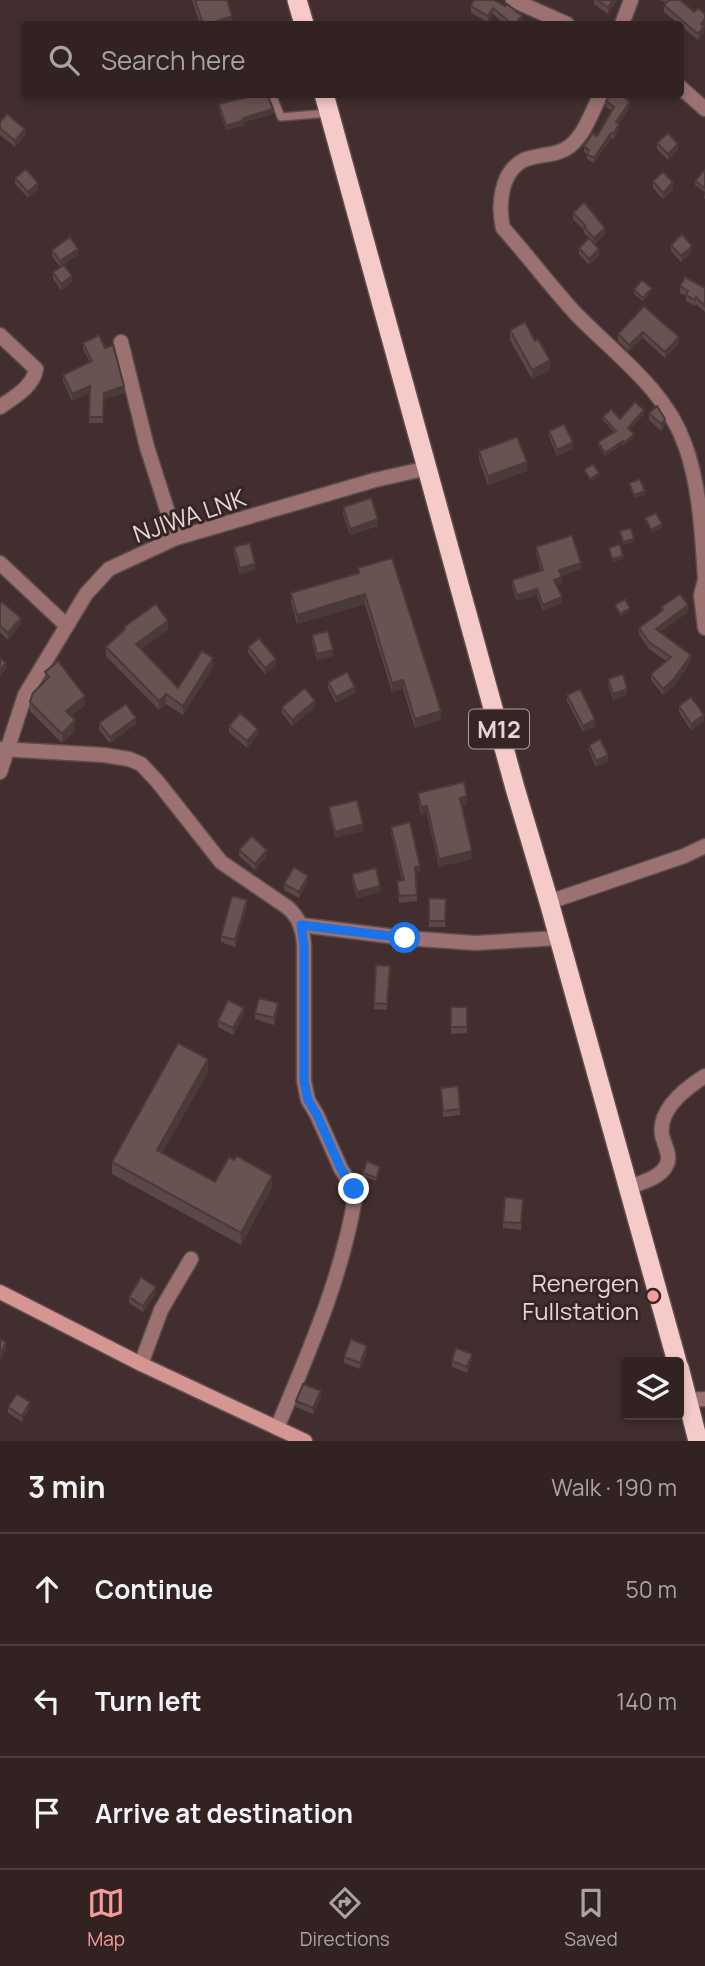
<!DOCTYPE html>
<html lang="en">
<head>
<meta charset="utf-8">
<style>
	:root { --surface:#322222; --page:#3d2f2f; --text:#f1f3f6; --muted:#a8a4a5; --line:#4d3f40; --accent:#f59b99 }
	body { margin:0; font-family:Manrope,sans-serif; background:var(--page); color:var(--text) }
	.controls { position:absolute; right:21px; bottom:21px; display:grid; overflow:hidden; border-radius:7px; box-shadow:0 4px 10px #0003 }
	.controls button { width:63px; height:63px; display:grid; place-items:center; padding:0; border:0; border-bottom:2px solid var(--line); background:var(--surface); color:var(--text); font:35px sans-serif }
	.stop { position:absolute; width:21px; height:21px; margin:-16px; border:5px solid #1a73e8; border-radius:50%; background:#fff }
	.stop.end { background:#1a73e8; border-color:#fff; box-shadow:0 2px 7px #0008 }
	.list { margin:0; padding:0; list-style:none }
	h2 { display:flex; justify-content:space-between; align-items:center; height:91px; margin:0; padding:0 28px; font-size:30px }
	h2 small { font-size:23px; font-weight:400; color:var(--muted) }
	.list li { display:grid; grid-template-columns:46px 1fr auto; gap:21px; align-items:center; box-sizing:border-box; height:112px; padding:0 28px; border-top:2px solid var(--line) }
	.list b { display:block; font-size:26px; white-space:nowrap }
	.list em { font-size:23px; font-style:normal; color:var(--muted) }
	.icon { flex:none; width:38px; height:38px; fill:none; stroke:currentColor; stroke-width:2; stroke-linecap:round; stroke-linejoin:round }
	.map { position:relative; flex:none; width:705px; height:1441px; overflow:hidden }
	.search { position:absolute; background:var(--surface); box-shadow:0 4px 10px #0003; left:21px; right:21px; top:21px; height:77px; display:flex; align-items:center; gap:18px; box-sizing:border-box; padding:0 24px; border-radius:7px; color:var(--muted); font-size:26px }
	.sheet { height:427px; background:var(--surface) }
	nav { display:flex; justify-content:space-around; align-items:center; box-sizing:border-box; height:98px; border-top:2px solid var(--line); background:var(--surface); font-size:19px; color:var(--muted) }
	nav a { display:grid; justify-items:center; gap:4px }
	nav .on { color:var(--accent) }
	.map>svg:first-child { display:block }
</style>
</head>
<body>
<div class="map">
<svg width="705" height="1441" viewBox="0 0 705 1441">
	<rect width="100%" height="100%" fill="#422e2e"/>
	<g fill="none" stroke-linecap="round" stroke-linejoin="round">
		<g stroke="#5f4c4c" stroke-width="10">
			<path id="service" d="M272,94l9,23 48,-4"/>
		</g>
		<g stroke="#5f4c4c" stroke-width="17">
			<path id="minor" d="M513,0l54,24
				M622,24l9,-24
				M680,87l25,22
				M601,94c-9,17 -16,40 -31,52 -14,11 -30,7 -46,14 -24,12 -26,46 -21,68 25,28 48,59 73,86 39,40 90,76 109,131 15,41 17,89 20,132
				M0,335l36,34c-3,18 -22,28 -36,38
				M121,342l26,105 29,91
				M0,563l66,62
				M705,580l-4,15 4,33
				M0,749l104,6 25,4 12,5 16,17 64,81 66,45c13,11 16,23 17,39v135l4,19 9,15 24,54 13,20 1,9c-14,82 -46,153 -78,230
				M0,772l25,-77 61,-101 23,-25 67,-31 199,-58 53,-12
				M549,902l135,-46 21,-10
				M301,925l104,13 70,5 84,-5
				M629,1187c11,-4 31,-9 37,-21 6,-10 -2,-21 -4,-31 -4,-26 24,-47 43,-59
				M141,1364l20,-54 30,-51"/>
		</g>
		<g stroke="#5f4c4c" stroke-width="17">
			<path id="tertiary" d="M688,1400l17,-1"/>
		</g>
		<g stroke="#5f4c4c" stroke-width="17">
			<path id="secondary" d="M0,1292l141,72 164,77"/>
		</g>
		<g stroke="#5f4c4c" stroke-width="22">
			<path id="trunk" d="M297,0l7,24
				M324,94l191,694 34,114 128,460
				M679,1367l19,74"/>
		</g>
		<use href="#service" stroke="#9b7271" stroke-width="7"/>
		<use href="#minor" stroke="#9b7271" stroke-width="14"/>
		<use href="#tertiary" stroke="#9b7271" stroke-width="14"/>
		<use href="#secondary" stroke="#d49593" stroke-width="14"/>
		<use href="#trunk" stroke="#f5cac8" stroke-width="19"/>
	</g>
	<path fill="#5a4747" d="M192,0h35l5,24h-32z
		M474,0l48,23 -2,1h-16l-11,-10 -5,8 -17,-9v-7z
		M594,0h22v2l-8,12 -14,-10z
		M660,0h20l14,12 11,2 -1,19 -6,7 -34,-28v-7l3,-2z
		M606,101l24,6 -11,16v6l-6,11 -2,-2 -17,25 -7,-4v-5l-3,-2v-6l13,-10 15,-25 -6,-4z
		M219,104l54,10 -29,8v3l-18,5 -7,-21z
		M0,122l25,14 -10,11 -15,-12z
		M657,143l21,7 -10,10 -11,-11z
		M705,171v28l-1,-1 1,-6 -10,-7v-4z
		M15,178l23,11 -10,9 -13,-14z
		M653,181l20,8 -10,10 -10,-11z
		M573,213l32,21 -10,10 4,11 -10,10 -10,-11v-6l10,-10 -5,-5v-3l-11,-11z
		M671,245l21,7 -11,10 -10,-11z
		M52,250l26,5 -18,12 -8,-11z
		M53,272l19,10 -11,8 -8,-11z
		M680,286l25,2v24l-9,-8 -1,2 -9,-5v-5l-6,-3z
		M634,290l18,1 -9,10 -9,-7z
		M644,306l35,37 -14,15 -22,-20 -14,13 -11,-10v-7z
		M510,330l40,40 -18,9 -22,-39z
		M83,343l41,50 -20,6 -1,24h-14l1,-31 -18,9 -9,-20v-6l27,-13 -7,-13z
		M649,413l16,13 -4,5 -12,-11z
		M644,414l-14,15 4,8 -10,9 -1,-2 -18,12 -7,-11v-3l16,-10 -11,-12v-3l17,2z
		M549,431l24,18 -16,7 -8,-19z
		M479,451l48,20 -39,14 -9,-25z
		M343,507l35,19 -28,9 -7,-21z
		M234,547l21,23 -15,4 -6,-20z
		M536,547l45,22 -20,7 1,7 -6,2 6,18 -19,8 -6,-16 -20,6 -5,-15v-6l29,-9 -5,-18z
		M358,568l83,152 -26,8 -12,-39 -11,3 -27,-88 -68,20 -6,-22v-9l67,-20z
		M0,604l21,20 -13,16 -8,-8z
		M661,607l27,5 -28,20 31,29 -18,26 -10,8 -12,-15v-6l15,-13 -17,-12 -10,-15v-6l22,-16z
		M124,627l44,3 -27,19 37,39 35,-21 -30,48 -17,-11 -7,6 -53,-54v-9l18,-17z
		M312,635l21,21 -16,4 -5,-19z
		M248,647l28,18 -11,9 -17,-21z
		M45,672l40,33 -14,11 4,14 -13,13 -32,-32v-9l15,-21z
		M608,679l19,16 -14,5 -5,-15z
		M328,682l27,11 -19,10 -8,-15z
		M567,695l28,31 -12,6 -16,-31z
		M679,706l25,15 -13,9 -12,-18z
		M282,707h33l-23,19 -10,-13z
		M99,723l37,1 -26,19 -11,-13z
		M229,726l29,9 -11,13 -18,-16z
		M589,745l19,16 -12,6 -7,-16z
		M418,793l49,12 -5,1 10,53 -33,8 -12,-53 -6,1 -3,-14z
		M329,807l34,24 -28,7 -6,-25z
		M391,827l29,45 -5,1 2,28 -18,2 -2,-22 5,-1 -11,-47z
		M239,850l28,7 -12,13 -16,-14z
		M352,874l28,18 -23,6 -5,-18z
		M308,882l-9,16 -15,-8v-6z
		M429,898l17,1 -1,28h-16z
		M247,906l-12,41 -14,-5v-6z
		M376,965l14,7 -3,38 -13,-1z
		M451,1007h16v26l-16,1z
		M278,1010l-4,15 -19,-6v-6z
		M244,1014l-11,21 -15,-8v-6z
		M208,1072l-46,81 53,29 57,6 -31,57 -129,-71v-12z
		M441,1088l19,21v6l-17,2z
		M380,1170l-4,11 -13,-5v-3z
		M523,1199l-2,31 -18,-2v-6z
		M156,1293l-13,19 -14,-9v-6z
		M367,1352l-7,17 -16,-6v-6z
		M472,1360l-5,13 -15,-6v-6z
		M321,1398l-8,16 -17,-7v-6z
		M8,1407l22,1 -8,14 -14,-9z"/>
	<path fill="#4a3a39" d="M613,0h3v2l-8,12v-7z
		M493,8v6l-5,8v-6z
		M232,16v8h-23z
		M522,16v7l-2,1h-5z
		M705,19l-1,14 -6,7v-6l3,-10z
		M630,102v5l-14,20v-5z
		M273,109v5l-29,8v3l-18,5v-4l17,-8z
		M619,124v5l-6,11v-6z
		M25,129v7l-10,11v-6z
		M611,133v5l-17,25v-5z
		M678,144v6l-10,10v-6z
		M673,182v7l-10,10v-6z
		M38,183v6l-10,9v-6z
		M605,228v6l-11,10v-6z
		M692,246v6l-11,10v-6z
		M78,249v6l-18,12v-6z
		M599,249v6l-10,10v-6z
		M72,276v6l-11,8v-6z
		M652,288v3l-9,10v-3z
		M643,332v6l-14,13v-6z
		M679,337v6l-14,15v-6z
		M550,360v10l-18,9v-9z
		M90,386v6l-18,9v-7z
		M124,386v7l-20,6 -1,24 1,-30z
		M644,410v4l-16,17v-3z
		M665,419v7l-4,5v-7z
		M634,434v3l-10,9v-3z
		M623,441v3l-18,12v-3z
		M573,442v7l-16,7v-6z
		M527,462v9l-39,14v-9z
		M599,473v3l-9,6v-3z
		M645,491v4l-11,3v-3z
		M378,519v7l-28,9v-6z
		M662,524v4l-11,5v-3z
		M634,539v3l-11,3v-3z
		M623,556v3l-11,4v-4z
		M581,563v6l-22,7v-6z
		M255,564v6l-15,4v-6z
		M562,577v6l-8,3v-6z
		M537,589v6l-20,6v-6z
		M365,594v10l-68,20v-9z
		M562,597v6l-19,8v-6z
		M688,605v7l-32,23v-6z
		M630,608v3l-10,6v-3z
		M21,618v6l-13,16v-7z
		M168,621v9l-32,23v-9z
		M333,650v6l-16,4v-6z
		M691,655v6l-18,26 -10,8v-6z
		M213,658v9l-30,48v-9z
		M276,659v6l-11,9v-6z
		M6,663v6l-6,7v-6z
		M403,680v9l-11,3v-9z
		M355,687v6l-19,10v-6z
		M627,689v6l-14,5v-6z
		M166,694v10l-7,6v-9z
		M85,696v9l-19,15v-9z
		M315,701v6l-23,19v-6z
		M441,711v9l-26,8v-9z
		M704,715v6l-13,9v-6z
		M136,718v6l-26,19v-6z
		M595,719v7l-12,6v-6z
		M75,720v10l-13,13v-9z
		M258,729v6l-11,13v-7z
		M608,755v6l-12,6v-6z
		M467,796v9l-7,1v-8z
		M427,806v8l-6,1v-8z
		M363,824v7l-28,7v-6z
		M267,850v7l-12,13v-6z
		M472,851v8l-33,8v-8z
		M420,866v6l-5,1v-6z
		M308,876v6l-9,16v-6z
		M380,886v6l-23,6v-6z
		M247,900v6l-12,41v-7z
		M278,1003v7l-4,15v-7z
		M244,1008v6l-11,21v-7z
		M208,1059v13l-51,90v-12z
		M272,1176v12l-31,57v-12z
		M156,1287v6l-13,19v-6z
		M6,1342v7l-6,12v-6z
		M367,1346v6l-7,17v-6z
		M472,1354v6l-5,13v-6z
		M321,1391v7l-8,16v-6z
		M30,1402v6l-8,14v-6z"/>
	<path fill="#695352" stroke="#4a3a39" stroke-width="2" d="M195,0h32l5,16 -23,8h-6z
		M474,0h20l11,6 2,-2 15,12 -7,8h-3l-19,-16 -5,8 -17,-10z
		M597,0h16l-5,7z
		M669,0h11l14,12 4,-4 7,6v5l-4,5 3,2 -6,8 -34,-29z
		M260,94h7l6,15 -30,9 1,2 -18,6 -7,-22z
		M611,94h9l10,8 -14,20 3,2 -6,10 -2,-1 -17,25 -7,-4 2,-4 -5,-4 9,-13 4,3 17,-29 -8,-6z
		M7,114l18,15 -10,12 -15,-13v-6z
		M668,133l10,11 -10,10 -11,-11z
		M26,169l12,14 -10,9 -13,-14z
		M704,170l1,1v17l-10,-7z
		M663,172l10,10 -10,11 -10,-12z
		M584,202l21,26 -11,10 -10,-11 2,-1 -13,-13z
		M682,234l10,12 -11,10 -10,-11z
		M70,237l8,12 -18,12 -8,-11z
		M589,238l10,11 -10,10 -10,-11z
		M64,265l8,11 -11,8 -8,-12z
		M685,277l20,11v18l-9,-9 -1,3 -9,-5 2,-4 -8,-5z
		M642,280l10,8 -9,10 -9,-8z
		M644,306l35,31 -14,15 -22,-20 -14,13 -11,-11z
		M525,322l10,19 3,-2 12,21 -18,10 -22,-40z
		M99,335l6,13 8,-3 11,41 -20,7 -1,24h-14l1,-31 -18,8 -9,-19 29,-14 -9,-18z
		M635,402l9,8 -16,18 6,6 -10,9 -1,-2 -18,12 -7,-11 18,-11 -13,-14 8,-8 9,10z
		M657,406l8,13 -4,5 -12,-11z
		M564,424l9,18 -16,8 -8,-19z
		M517,437l10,25 -39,14 -9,-25z
		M593,464l6,9 -9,6 -6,-9z
		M640,479l5,12 -11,4 -5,-12z
		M371,498l7,21 -28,10 -7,-22z
		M656,513l6,11 -11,6 -6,-12z
		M631,528l3,11 -11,3 -3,-11z
		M572,535l9,28 -22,7 3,7 -8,3 8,17 -19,8 -6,-16 -20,6 -5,-15 31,-10 -7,-23z
		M250,543l5,21 -15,4 -6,-21z
		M620,544l3,12 -11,3 -3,-11z
		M392,558l49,153 -26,8 -12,-39 -11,3 -27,-89 -68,21 -6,-22 68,-20 -1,-5z
		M680,594l8,11 -32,24 35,26 -18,25 -10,9 -12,-15 20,-17 -22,-15 -10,-14 24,-18 -2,-3z
		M625,599l5,9 -10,6 -5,-9z
		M2,602l19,16 -13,15 -8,-7v-22z
		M156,604l12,17 -32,23 42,44 24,-37 11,7 -30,48 -17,-12 -7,7 -53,-54 19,-18 -1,-2z
		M328,631l5,19 -16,4 -5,-19z
		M259,638l17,21 -11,9 -17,-21z
		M0,658l6,5 -6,7z
		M58,661l27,35 -19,15 9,9 -13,14 -32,-32 3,-9 16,-16 -4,-5z
		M347,672l8,15 -19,10 -8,-15z
		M623,674l4,15 -14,5 -5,-15z
		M305,688l10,13 -23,19 -10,-13z
		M580,689l15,30 -12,7 -16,-31z
		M691,697l13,18 -13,9 -12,-18z
		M126,704l10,14 -26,19 -11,-14z
		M240,713l18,16 -11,12 -18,-15z
		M600,739l8,16 -12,6 -7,-16z
		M464,782l3,14 -7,2 12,53 -33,8 -12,-53 -6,1 -3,-14z
		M357,800l6,24 -28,8 -6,-25z
		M410,822l10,44 -5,1 2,28 -18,1 -2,-15 7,-1 -13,-53z
		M252,836l15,14 -12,14 -16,-14z
		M294,867l14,9 -9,16 -15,-8z
		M376,868l4,18 -23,6 -5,-18z
		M232,896l15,4 -12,40 -14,-4z
		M429,898l17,1 -1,22h-16z
		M376,965l14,1 -3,38 -13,-1z
		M259,998l19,5 -4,15 -19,-5z
		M228,1000l16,8 -11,20 -15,-7z
		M451,1007h16v20h-16z
		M178,1043l30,16 -51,91 58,32 14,-25 5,3 3,-4 35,20 -31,57 -129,-71z
		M458,1086l2,23 -17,2 -2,-23z
		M367,1161l13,6 -4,11 -13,-5z
		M505,1197l18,2 -2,24 -18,-1z
		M141,1277l15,10 -13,19 -14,-9z
		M0,1339l6,3 -6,13z
		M351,1339l16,7 -7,17 -16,-6z
		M456,1348l16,6 -5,13 -15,-6z
		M303,1384l18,7 -8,17 -17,-7z
		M17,1394l13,8 -8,14 -14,-9z"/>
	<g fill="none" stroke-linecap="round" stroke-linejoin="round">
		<path stroke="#1a73e8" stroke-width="9" d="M354,1189l-13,-20 -24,-54 -9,-15 -4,-19v-135l-3,-21 104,13"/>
	</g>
	<circle fill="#f59b99" stroke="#372424" stroke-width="2.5" cx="653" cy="1296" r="7"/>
	<g text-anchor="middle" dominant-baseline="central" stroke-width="6" stroke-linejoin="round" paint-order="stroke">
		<rect fill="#372424" stroke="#afa1a0" stroke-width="2" x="469" y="709.5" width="60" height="39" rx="5"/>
		<g font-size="23" font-weight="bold" fill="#e3d6d5">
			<text x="499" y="729">M12</text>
		</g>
		<g font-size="24" fill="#e3d6d5" stroke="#372424">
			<text transform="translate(189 515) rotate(-19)">NJIWA LNK</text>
		</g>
		<g font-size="24" fill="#e3d6d5" stroke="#372424" text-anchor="end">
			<text x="639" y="1282">Renergen<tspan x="639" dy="28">Fullstation</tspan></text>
		</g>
	</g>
</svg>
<div class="controls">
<button><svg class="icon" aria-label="layers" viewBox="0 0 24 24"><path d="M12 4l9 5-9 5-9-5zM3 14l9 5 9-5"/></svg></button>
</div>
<div class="stop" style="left:405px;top:938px"></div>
<div class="stop end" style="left:354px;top:1189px"></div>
<div class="search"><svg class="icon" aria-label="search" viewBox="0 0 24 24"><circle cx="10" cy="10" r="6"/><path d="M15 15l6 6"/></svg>Search here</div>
</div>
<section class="sheet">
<h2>3 min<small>Walk · 190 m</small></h2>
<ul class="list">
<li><svg class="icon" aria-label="ahead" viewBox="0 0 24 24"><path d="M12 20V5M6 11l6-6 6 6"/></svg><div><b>Continue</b></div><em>50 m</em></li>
<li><svg class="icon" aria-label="left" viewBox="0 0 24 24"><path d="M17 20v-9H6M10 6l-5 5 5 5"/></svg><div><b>Turn left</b></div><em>140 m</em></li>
<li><svg class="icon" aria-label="arrive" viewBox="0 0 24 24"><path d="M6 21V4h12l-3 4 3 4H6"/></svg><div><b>Arrive at destination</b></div></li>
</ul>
</section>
<nav>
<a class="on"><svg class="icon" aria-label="map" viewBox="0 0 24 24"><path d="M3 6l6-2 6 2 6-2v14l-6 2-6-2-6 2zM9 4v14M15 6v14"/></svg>Map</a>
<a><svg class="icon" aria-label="directions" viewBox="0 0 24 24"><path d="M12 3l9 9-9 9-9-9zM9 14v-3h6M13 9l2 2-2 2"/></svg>Directions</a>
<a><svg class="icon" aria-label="saved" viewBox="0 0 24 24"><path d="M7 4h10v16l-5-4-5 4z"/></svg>Saved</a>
</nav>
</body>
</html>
